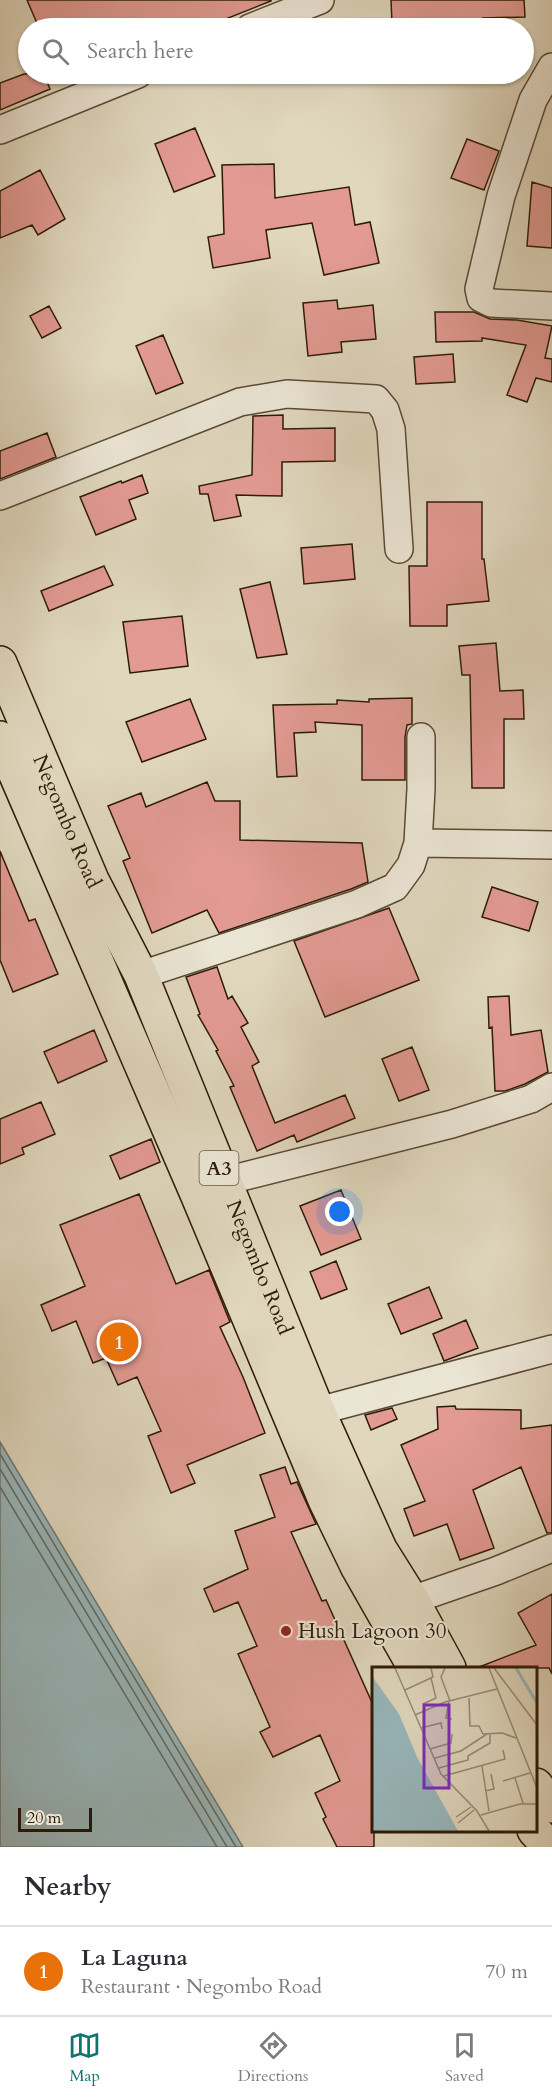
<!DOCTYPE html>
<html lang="en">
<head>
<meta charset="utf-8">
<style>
	:root { --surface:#fff; --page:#f7f7f7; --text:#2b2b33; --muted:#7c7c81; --line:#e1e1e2; --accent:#0f766e }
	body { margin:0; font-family:Cardo,serif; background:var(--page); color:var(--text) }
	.scale { position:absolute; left:18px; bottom:15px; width:74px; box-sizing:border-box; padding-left:6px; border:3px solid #2e1b07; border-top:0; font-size:16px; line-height:21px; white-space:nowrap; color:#2e1b07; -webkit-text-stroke:4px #ebe5d5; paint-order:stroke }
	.you { position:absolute; left:340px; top:1212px; width:21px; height:21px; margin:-15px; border:4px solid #fff; border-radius:50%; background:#1a73e8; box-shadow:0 0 0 9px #1a73e833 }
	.badge { display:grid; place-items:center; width:39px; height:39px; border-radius:50%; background:var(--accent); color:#fff; font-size:20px; font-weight:700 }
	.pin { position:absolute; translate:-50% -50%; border:3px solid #fff; box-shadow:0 2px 6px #0006 }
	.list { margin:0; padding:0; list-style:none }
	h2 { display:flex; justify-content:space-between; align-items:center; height:78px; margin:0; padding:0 24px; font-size:26px }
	h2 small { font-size:20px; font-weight:400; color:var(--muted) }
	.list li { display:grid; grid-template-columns:39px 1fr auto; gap:18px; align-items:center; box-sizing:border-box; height:90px; padding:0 24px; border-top:2px solid var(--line) }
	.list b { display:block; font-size:22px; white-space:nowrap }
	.list p { margin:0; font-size:20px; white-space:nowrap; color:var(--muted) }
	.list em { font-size:20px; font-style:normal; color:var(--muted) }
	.icon { flex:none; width:33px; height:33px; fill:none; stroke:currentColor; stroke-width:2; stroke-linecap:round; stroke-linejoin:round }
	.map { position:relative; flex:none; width:552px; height:1847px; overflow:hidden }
	.search { position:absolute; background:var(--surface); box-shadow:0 2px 4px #0004; left:18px; right:18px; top:18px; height:66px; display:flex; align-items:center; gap:15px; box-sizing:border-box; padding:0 21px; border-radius:33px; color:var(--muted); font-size:22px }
	.sheet { height:168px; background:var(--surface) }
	nav { display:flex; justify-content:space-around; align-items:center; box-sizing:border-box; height:84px; border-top:2px solid var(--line); background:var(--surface); font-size:16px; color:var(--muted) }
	nav a { display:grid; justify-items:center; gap:3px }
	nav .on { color:var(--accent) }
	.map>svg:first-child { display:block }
</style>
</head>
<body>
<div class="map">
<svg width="552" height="1847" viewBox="0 0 552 1847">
	<rect width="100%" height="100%" fill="#e0d7be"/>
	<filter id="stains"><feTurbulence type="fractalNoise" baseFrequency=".00333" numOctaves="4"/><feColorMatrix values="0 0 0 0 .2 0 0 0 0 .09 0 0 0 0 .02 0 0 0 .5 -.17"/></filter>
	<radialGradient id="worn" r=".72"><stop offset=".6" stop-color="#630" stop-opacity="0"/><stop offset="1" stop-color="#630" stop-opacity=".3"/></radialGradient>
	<path fill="#98b7bc" stroke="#6e7974" stroke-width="1.5" d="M0,1442l243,405h-243z"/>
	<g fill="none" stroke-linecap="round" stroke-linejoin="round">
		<path stroke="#636962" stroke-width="1.5" d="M0,1454l236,393
			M0,1469l227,378
			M0,1487l217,360"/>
	</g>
	<path fill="#e29a92" stroke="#2e1b07" stroke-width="1.5" d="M27,0h244v1l-68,27h-164z
		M391,0h133l1,17 -42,1v10h-21v-8l-70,3z
		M24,74h20l6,15 -50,21v-27z
		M195,128l20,48 -41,16 -19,-48z
		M467,139l32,12 -15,39 -33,-12z
		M274,164l1,34 74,-11 6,38 15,-3 9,41 -55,12 -12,-52 -46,7 4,28 -57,10 -5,-31 16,-3 -2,-69z
		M40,170l25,49 -27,16 -6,-10 -32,13v-47z
		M532,182l20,6v60l-25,-2z
		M337,300l1,9 35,-4 3,34 -35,3 1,10 -34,4 -5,-53z
		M49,306l12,22 -19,10 -12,-22z
		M435,312h39l16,7 27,1 35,6 -7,32 7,1v23l-16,-4 -9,24 -20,-7 19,-50 -44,-7v3l-46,1z
		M163,335l20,48 -27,11 -20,-48z
		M453,354l2,28 -39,2 -2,-27z
		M283,415v14l52,-1v33l-53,1v34l-46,-1 5,21 -27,5 -6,-27h-8l-1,-8 53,-11 1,-59z
		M47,433l9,24 -56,22v-28z
		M142,475l6,18 -19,7 7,19 -40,16 -16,-38 41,-16 1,2z
		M427,502h55v57h2l5,42 -42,4v21h-37l-1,-60h18z
		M352,544l3,35 -51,5 -3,-36z
		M104,566l9,19 -64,26 -8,-20z
		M270,582l17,72 -30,4 -17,-69z
		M182,616l6,50 -58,7 -7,-51z
		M496,643l4,48 23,-1 1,29h-20v69h-32l-2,-113h-8l-3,-29z
		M412,698v26l-5,1 -2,12v43h-43v-55l-47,-3 1,10 -22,1 3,43 -20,1 -4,-72 64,-1v-4l32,2v-3z
		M190,699l16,40 -64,23 -16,-40z
		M207,782l8,19h25v39l122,3 6,39 -17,7 -132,44 -12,-23 -55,23 -29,-72 7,-3 -22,-52 33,-13 5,14z
		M0,851l29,70 6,-2 23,55 -45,18 -13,-32z
		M492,887l46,15 -9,29 -47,-14z
		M389,908l30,72 -94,37 -31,-76z
		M217,967l11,32 4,-3 16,27 -7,4 18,35 -7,4 23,57 70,-28 10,23 -58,24 -3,-7 -37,16 -27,-64 4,-1 -18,-35 2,-1 -20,-35 2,-1 -14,-37z
		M509,996l2,39 30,-5 7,42 -23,12 -20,7h-10l-3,-64 -3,1 -1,-31z
		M94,1030l13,31 -49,22 -14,-31z
		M412,1047l17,43 -30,11 -17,-42z
		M41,1102l14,32 -33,14 2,6 -24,10v-45z
		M151,1139l9,23 -40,17 -10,-23z
		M341,1190l20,49 -40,16 -21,-49z
		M139,1194l37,90 33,-14 21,52 -10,5 23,50 22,56 -78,32 8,18 -24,10 -23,-57 13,-5 -24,-54 -19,8 -12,-27 -13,5 -17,-42 -24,10 -11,-26 44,-19 -25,-61z
		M336,1261l11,28 -26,10 -11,-27z
		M429,1287l13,31 -41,16 -13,-30z
		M466,1320l12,28 -34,13 -11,-27z
		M455,1406l1,3 65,1v19l31,-4v108h-5l-26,-66 -48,23 21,58 -34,12 -13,-36 -33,12 -10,-27 21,-8 -24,-56 37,-16 -1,-22z
		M392,1408l5,11 -26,11 -6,-15z
		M285,1467l6,17 6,-2 19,42 -25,8 31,69 4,-1 48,107v140h-37l-14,-28 3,-2 -11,-24 25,-12 -20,-46 -47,22 -13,-25 10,-5 -32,-73 19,-8 -19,-44 -24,10 -10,-23 44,-20 -13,-38 40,-14 -15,-42z
		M552,1594v80l-3,-6h-70v-1l57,-22 -18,-32z"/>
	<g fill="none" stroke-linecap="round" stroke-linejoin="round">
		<g stroke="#5a4a35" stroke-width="30">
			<path id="minor" d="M250,28l70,-28
				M552,67l-19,33 -32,96 -22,93 2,9 10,5 61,3
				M0,130l138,-56
				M0,496l240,-94 47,-8 89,5 9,11 6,19 8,120
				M418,843l3,-54v-52
				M141,975l216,-71 38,-17 16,-22 7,-22 134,2
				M206,1189l19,-8 227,-57 79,-25 21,-12
				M300,1419l18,-8 234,-62
				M412,1600l84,-29 56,-23"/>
		</g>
		<g stroke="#2e1b07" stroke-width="36">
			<g id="highway">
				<path id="s1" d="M0,663l92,217 49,95 177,436 62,138 32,51 37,68"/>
				<path d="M0,738l197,456 128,306 32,66 58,102"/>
				<path d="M536,1785l16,21"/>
				<path d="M534,1830l15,17"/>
			</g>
		</g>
		<use href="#minor" stroke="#ebe5d5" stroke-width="27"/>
		<use href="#highway" stroke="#e0d7be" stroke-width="33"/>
	</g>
	<circle fill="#8f2418" stroke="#ebe5d5" stroke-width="2" cx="286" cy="1631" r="6"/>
	<g text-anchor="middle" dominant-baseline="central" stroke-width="4.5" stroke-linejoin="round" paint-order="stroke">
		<rect fill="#ebe5d5" stroke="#675845" stroke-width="1.5" x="199.5" y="1151" width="39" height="34" rx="4.5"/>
		<g font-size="20" font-weight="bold" fill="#2e1b07">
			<text x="219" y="1168">A3</text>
		</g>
		<g font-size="21" fill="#2e1b07" stroke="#ebe5d5">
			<text stroke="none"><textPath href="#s1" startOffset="172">Negombo Road</textPath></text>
			<text stroke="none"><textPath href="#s1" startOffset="658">Negombo Road</textPath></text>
		</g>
		<g font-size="21" fill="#2e1b07" stroke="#ebe5d5" text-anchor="start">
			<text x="298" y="1631">Hush Lagoon 30</text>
		</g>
	</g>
	<g transform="translate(372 1667)">
		<rect width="165" height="165" fill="#e0d7be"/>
		<path d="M0,9l27,38 18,43 41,74h-86z" fill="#98b7bc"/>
		<path fill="none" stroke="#98b7bc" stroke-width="3" d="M144,1l21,35"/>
		<path fill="none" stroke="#998c75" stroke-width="1.5" d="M23,1l46,106 36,37 12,20M73,1l-4,9 9,24M117,1l48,120M122,1l43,57M33,23l28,-13 -2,-9M97,31l1,28h9l4,8 19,-1 14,5M77,34l-3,17 6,1M51,37l13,-6 -5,-20M43,48l30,-13 52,-13M49,61l20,-5 1,6M58,82l21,-6 1,-9M63,91l26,-7 26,-17M110,99l7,45M67,101l29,-8v-4l22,-13v-9M72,109l61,-17 -2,-9M143,111l8,25M131,114l27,-8M113,124l9,-2 -3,-15M109,148l39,-11h17M84,150l15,-10M86,156l16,-13"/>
		<path fill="#7b2cbf" fill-opacity="0.15" stroke="#7b2cbf" stroke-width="3" d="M52,38h25v83h-25z"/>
		<rect width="165" height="165" fill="none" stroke="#2e1b07" stroke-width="3"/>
	</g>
	<rect width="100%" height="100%" filter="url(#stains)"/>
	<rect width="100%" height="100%" fill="url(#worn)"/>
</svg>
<div class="scale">20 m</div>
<div class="you"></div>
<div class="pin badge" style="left:119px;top:1342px;background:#e8710a">1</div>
<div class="search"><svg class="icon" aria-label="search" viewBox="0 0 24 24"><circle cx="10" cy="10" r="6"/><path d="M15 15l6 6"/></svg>Search here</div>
</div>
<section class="sheet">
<h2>Nearby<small></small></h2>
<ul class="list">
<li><span class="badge" style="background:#e8710a">1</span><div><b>La Laguna</b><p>Restaurant · Negombo Road</p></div><em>70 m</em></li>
</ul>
</section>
<nav>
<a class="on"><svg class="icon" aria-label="map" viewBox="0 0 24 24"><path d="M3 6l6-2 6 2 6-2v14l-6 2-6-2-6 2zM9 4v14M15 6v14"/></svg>Map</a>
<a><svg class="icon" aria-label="directions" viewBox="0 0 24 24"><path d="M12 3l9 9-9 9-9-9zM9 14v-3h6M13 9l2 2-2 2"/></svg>Directions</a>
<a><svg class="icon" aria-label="saved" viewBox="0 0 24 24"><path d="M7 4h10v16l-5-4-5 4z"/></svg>Saved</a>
</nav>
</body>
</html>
